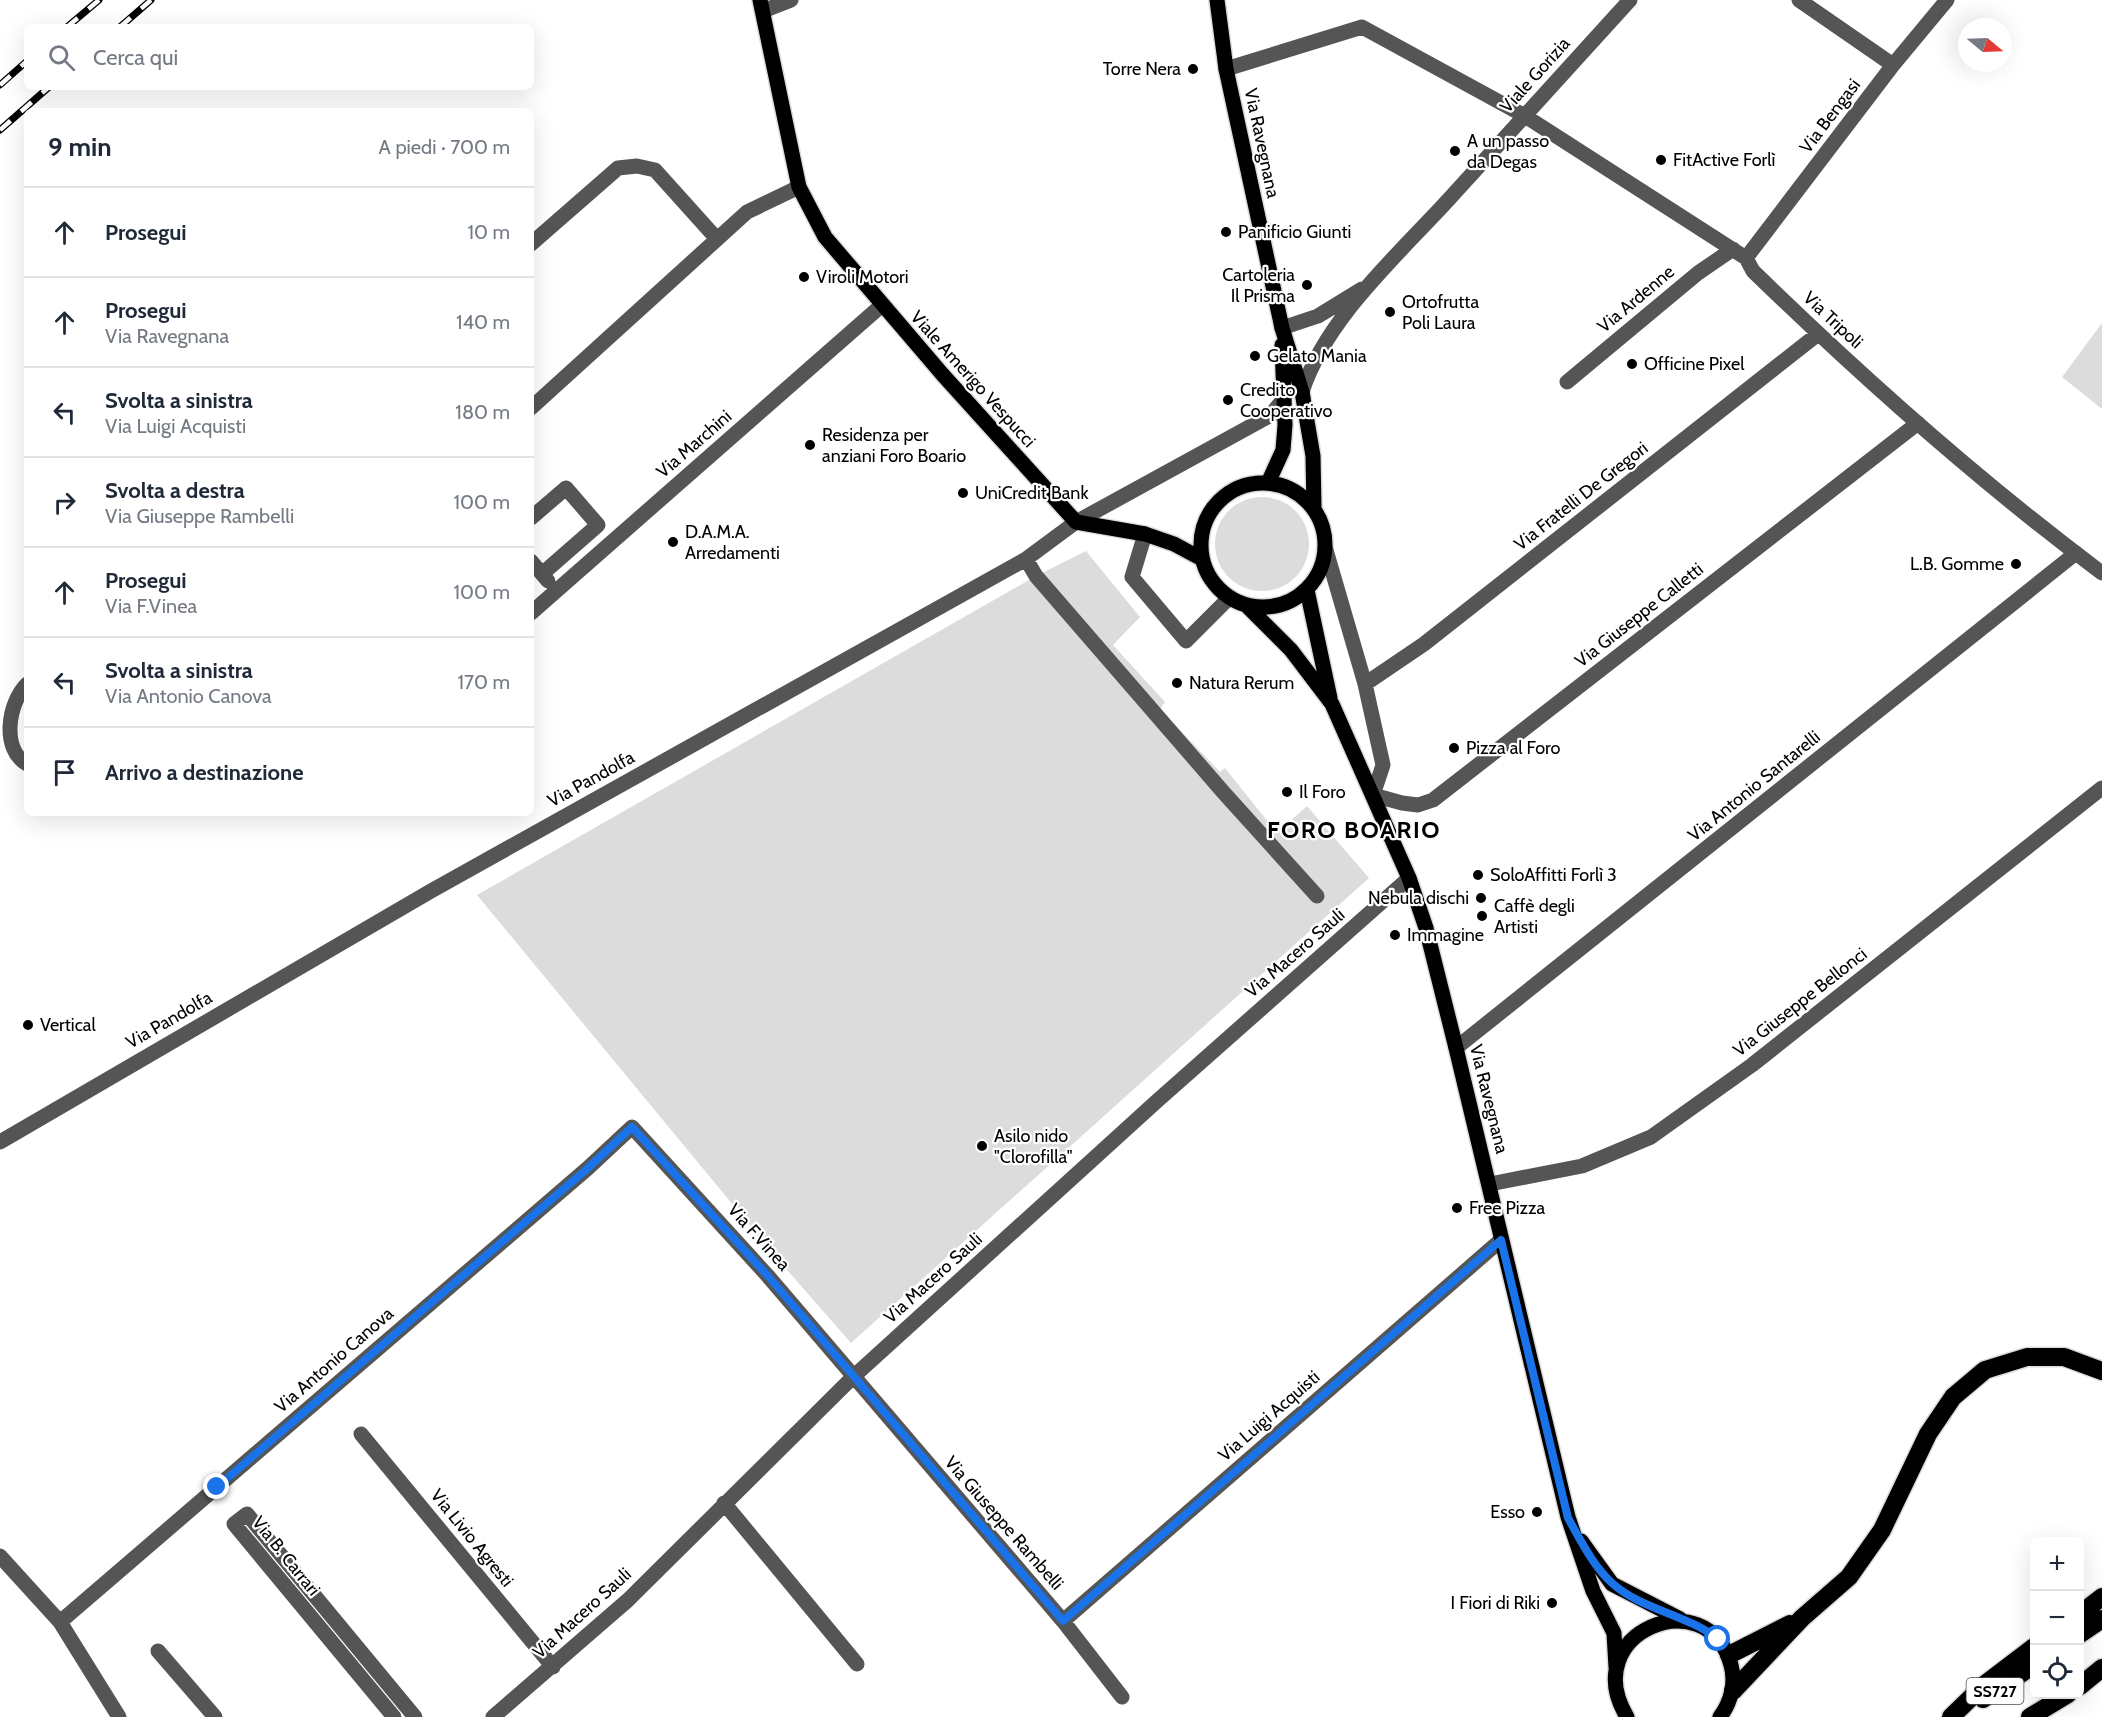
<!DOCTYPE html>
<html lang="it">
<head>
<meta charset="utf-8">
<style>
	:root { --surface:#fff; --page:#f2f2f3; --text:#1f2937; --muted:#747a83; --line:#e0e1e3 }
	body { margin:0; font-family:Cabin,sans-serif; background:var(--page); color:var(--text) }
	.controls { position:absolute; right:18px; bottom:18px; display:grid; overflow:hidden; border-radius:9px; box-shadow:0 6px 24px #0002 }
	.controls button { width:54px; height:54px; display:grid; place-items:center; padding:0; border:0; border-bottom:2px solid var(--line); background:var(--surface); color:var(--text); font:30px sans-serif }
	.compass { position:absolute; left:1958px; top:18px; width:54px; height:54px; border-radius:50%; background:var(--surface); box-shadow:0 6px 24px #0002; rotate:109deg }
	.stop { position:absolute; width:18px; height:18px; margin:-14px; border:4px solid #1a73e8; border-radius:50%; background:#fff }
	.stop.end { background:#1a73e8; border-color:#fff; box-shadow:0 2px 6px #0008 }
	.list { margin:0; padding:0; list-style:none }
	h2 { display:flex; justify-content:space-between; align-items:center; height:78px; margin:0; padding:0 24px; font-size:26px }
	h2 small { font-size:20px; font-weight:400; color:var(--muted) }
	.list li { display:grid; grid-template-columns:39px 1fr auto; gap:18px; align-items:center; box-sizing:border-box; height:90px; padding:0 24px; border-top:2px solid var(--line) }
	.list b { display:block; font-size:22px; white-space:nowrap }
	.list p { margin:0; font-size:20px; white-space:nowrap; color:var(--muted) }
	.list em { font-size:20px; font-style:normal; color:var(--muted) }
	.icon { flex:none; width:33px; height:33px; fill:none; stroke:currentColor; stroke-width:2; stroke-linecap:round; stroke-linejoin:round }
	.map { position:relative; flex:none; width:2102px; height:1717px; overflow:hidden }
	.search { position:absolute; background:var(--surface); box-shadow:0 6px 24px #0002; left:24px; top:24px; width:510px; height:66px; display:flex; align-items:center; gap:15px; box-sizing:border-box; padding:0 21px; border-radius:9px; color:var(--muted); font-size:22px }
	.panel { position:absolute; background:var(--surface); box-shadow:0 6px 24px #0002; left:24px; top:108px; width:510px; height:708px; border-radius:9px }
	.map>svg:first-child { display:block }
</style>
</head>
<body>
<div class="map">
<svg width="2102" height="1717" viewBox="0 0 2102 1717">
	<rect width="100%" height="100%" fill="#fff"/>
	<path fill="#dcdcdc" d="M2102,323v86l-40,-32z
		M1215 544a47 47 0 1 1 94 0a47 47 0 1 1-94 0Z
		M1086,551l54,66 -27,28 52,57 -5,7 60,63 5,-4 52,65 30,-27 62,72 -518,465 -70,-80 -304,-368 559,-319z"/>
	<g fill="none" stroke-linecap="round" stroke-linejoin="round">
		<g stroke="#dbdbdb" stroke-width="18">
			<path id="major" d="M760,0l39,187 26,50 118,138 133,147 69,12 29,10 28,15
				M1217,0l9,69 56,259 20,64 11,64 1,52
				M1201 545a62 62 0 1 1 124 0a62 62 0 1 1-124 0Z
				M1268,483l15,-33 2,-25 -3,-80
				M1307,590l23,108
				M1246,605l45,45 41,54 77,174 17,50 30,120 112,469 25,74 21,42 2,34
				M1581,1541l31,43 68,35
				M1627,1717c-51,-85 81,-138 104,-52 5,18 0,37 -11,52"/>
		</g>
		<g stroke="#dbdbdb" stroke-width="21">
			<path id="highway" d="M2080,1614l22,-17
				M2080,1634l22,-15
				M1729,1655l61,-31
				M2080,1686l22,-18
				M1733,1691l69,-73 47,-41 33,-47 46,-96 25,-37 32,-27 42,-13h37l38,14
				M1983,1699l51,-34
				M1951,1717l33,-32 50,-38
				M2030,1717l38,-23"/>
		</g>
		<path stroke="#555" stroke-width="15" d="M1799,0l94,65
			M763,11l28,-11
			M1226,69l136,-42 163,89 221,142 7,13c109,106 227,211 349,302
			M531,244l87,-76 19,-2 18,4 62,69
			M1746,258l147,-193 54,-65
			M1282,328l36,-12 44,-27
			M1567,382l131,-109 35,-24
			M1302,392c24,-74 96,-137 148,-194 60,-66 120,-132 180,-198
			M531,408l216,-196 52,-25
			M531,518l35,-30 32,37 -56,49
			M1145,534l-13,43 54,64 43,-43
			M1326,550l39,134 18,81 -10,30 29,8 16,2 15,-5 485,-377
			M1026,559l10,17 188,217 93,103
			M531,561l17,20
			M531,613l351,-308
			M27,684c-19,19 -26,65 0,80
			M1365,684l59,-40 394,-310
			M1456,1048l620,-495
			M0,1142l431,-251 595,-332 50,-37 195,-107 13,-17
			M1490,1184l92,-18 69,-29 101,-72 350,-277
			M361,1434l192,233
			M724,1503l133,161
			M0,1556l60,66 59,95
			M1063,1621l438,-381
			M60,1622l528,-454 44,-41 135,148 296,346 59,76
			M158,1651l57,66
			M394,1717l-160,-193 13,-10 168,203
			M493,1717l135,-117 225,-223 304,-276 252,-223"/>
		<use href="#major" stroke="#000" stroke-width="15"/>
		<use href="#highway" stroke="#000" stroke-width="18"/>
		<g stroke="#000" stroke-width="7">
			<path id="rail" d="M67,27l32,-27
				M120,27l31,-27
				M0,85l27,-24
				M0,130l49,-43"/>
		</g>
		<use href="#rail" stroke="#fff" stroke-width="4.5" stroke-dasharray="14" stroke-linecap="butt"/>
	</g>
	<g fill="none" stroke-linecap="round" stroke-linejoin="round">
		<path stroke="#1a73e8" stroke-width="8" d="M217,1487l371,-319 44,-41 135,148 296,346 438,-381 67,278c12,21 25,48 44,65 28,26 76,32 106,56"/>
	</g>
	<g fill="#000" stroke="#fff" stroke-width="2">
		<circle cx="1193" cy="69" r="6"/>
		<circle cx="1455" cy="151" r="6"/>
		<circle cx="1661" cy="160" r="6"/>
		<circle cx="1226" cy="232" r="6"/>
		<circle cx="804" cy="277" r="6"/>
		<circle cx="1307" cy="285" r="6"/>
		<circle cx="1390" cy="312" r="6"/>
		<circle cx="1255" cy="356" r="6"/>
		<circle cx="1632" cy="364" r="6"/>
		<circle cx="1228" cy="400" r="6"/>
		<circle cx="810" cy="445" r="6"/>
		<circle cx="963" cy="493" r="6"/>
		<circle cx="673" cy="542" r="6"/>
		<circle cx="2016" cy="564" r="6"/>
		<circle cx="1177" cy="683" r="6"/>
		<circle cx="1454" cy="748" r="6"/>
		<circle cx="1287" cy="792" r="6"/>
		<circle cx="1478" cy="875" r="6"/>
		<circle cx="1481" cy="898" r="6"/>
		<circle cx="1482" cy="916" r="6"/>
		<circle cx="1395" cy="935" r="6"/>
		<circle cx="28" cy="1025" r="6"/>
		<circle cx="982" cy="1146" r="6"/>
		<circle cx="1457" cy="1208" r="6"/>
		<circle cx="1537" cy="1512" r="6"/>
		<circle cx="1552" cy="1603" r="6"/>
	</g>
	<g text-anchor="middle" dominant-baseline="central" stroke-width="4.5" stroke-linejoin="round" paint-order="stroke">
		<rect fill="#fff" stroke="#4c4c4c" stroke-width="1.5" x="1966.5" y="1678" width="57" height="26" rx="4.5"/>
		<g font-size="16" font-weight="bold" fill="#000">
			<text x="1995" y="1691">SS727</text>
		</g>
		<g font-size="18" fill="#000" stroke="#fff" text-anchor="start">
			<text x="1181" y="69" text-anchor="end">Torre Nera</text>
			<text x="1467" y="141">A un passo<tspan x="1467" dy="21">da Degas</tspan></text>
			<text x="1673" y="160">FitActive Forlì</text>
			<text x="1238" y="232">Panificio Giunti</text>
			<text x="1295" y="275" text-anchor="end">Cartoleria<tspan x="1295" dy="21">Il Prisma</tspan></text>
			<text x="816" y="277">Viroli Motori</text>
			<text x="1402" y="302">Ortofrutta<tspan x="1402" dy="21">Poli Laura</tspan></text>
			<text x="1267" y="356">Gelato Mania</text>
			<text x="1644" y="364">Officine Pixel</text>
			<text x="1240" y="390">Credito<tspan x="1240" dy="21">Cooperativo</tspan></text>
			<text x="822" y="435">Residenza per<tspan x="822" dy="21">anziani Foro Boario</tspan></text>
			<text x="975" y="493">UniCredit Bank</text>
			<text x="685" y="532">D.A.M.A.<tspan x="685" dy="21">Arredamenti</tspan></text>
			<text x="2004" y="564" text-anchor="end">L.B. Gomme</text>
			<text x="1189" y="683">Natura Rerum</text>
			<text x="1466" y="748">Pizza al Foro</text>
			<text x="1299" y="792">Il Foro</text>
			<text x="1490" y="875">SoloAffitti Forlì 3</text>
			<text x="1469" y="898" text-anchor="end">Nebula dischi</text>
			<text x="1494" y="906">Caffè degli<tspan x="1494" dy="21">Artisti</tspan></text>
			<text x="1407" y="935">Immagine</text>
			<text x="40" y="1025">Vertical</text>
			<text x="994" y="1136">Asilo nido<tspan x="994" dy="21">"Clorofilla"</tspan></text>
			<text x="1469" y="1208">Free Pizza</text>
			<text x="1525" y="1512" text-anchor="end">Esso</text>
			<text x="1540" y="1603" text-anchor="end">I Fiori di Riki</text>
		</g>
		<g font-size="18" fill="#000" stroke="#fff">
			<text transform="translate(1535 75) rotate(-48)">Viale Gorizia</text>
			<text transform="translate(1830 116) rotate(-53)">Via Bengasi</text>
			<text transform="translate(1262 143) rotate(78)">Via Ravegnana</text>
			<text transform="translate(1636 299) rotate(-40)">Via Ardenne</text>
			<text transform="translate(1833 320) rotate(43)">Via Tripoli</text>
			<text transform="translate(973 379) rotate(48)">Viale Amerigo Vespucci</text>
			<text transform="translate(694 444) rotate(-41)">Via Marchini</text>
			<text transform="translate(1581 496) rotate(-38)">Via Fratelli De Gregori</text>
			<text transform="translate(1639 615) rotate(-38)">Via Giuseppe Calletti</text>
			<text transform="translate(591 779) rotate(-29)">Via Pandolfa</text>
			<text transform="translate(1754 786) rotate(-39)">Via Antonio Santarelli</text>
			<text transform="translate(1295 953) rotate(-41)">Via Macero Sauli</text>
			<text transform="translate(1800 1002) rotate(-38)">Via Giuseppe Bellonci</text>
			<text transform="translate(169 1020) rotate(-30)">Via Pandolfa</text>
			<text transform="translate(1489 1099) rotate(76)">Via Ravegnana</text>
			<text transform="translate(759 1237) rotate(48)">Via F.Vinea</text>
			<text transform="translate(933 1278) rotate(-42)">Via Macero Sauli</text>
			<text transform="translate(334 1360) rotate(-41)">Via Antonio Canova</text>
			<text transform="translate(1269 1416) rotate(-41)">Via Luigi Acquisti</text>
			<text transform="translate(1004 1523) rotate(49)">Via Giuseppe Rambelli</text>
			<text transform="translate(472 1538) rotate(51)">Via Livio Agresti</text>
			<text transform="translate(286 1556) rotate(51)">Via B. Carrari</text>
			<text transform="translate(582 1613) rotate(-42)">Via Macero Sauli</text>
		</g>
		<g font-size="24" font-weight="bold" letter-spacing="1.5" fill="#000" stroke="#fff">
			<text x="1354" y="829">FORO BOARIO</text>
		</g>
	</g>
</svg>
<div class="controls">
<button>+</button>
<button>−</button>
<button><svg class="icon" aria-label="locate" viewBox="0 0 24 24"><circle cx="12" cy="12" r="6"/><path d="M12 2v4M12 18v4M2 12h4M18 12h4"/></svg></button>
</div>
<svg class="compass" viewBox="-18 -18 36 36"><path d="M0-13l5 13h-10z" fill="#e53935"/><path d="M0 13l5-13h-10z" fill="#747a83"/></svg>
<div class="stop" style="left:1718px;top:1639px"></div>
<div class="stop end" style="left:217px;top:1487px"></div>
<div class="search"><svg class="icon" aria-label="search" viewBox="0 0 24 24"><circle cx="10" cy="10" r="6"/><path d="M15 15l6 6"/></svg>Cerca qui</div>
<section class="panel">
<h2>9 min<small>A piedi · 700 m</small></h2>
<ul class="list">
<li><svg class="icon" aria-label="ahead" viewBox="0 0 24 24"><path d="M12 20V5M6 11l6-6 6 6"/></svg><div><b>Prosegui</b></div><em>10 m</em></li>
<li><svg class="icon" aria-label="ahead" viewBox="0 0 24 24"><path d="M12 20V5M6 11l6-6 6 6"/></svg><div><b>Prosegui</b><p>Via Ravegnana</p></div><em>140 m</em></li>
<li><svg class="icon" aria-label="left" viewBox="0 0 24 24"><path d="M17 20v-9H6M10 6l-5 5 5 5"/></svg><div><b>Svolta a sinistra</b><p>Via Luigi Acquisti</p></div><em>180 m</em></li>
<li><svg class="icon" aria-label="right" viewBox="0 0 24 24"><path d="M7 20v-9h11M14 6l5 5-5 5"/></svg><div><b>Svolta a destra</b><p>Via Giuseppe Rambelli</p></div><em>100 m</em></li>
<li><svg class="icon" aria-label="ahead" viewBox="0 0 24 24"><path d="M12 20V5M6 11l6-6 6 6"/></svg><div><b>Prosegui</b><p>Via F.Vinea</p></div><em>100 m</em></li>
<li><svg class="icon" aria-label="left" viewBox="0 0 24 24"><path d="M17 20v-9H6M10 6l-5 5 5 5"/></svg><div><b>Svolta a sinistra</b><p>Via Antonio Canova</p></div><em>170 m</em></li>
<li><svg class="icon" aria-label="arrive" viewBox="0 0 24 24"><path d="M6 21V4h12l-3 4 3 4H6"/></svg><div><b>Arrivo a destinazione</b></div></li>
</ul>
</section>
</div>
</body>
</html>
